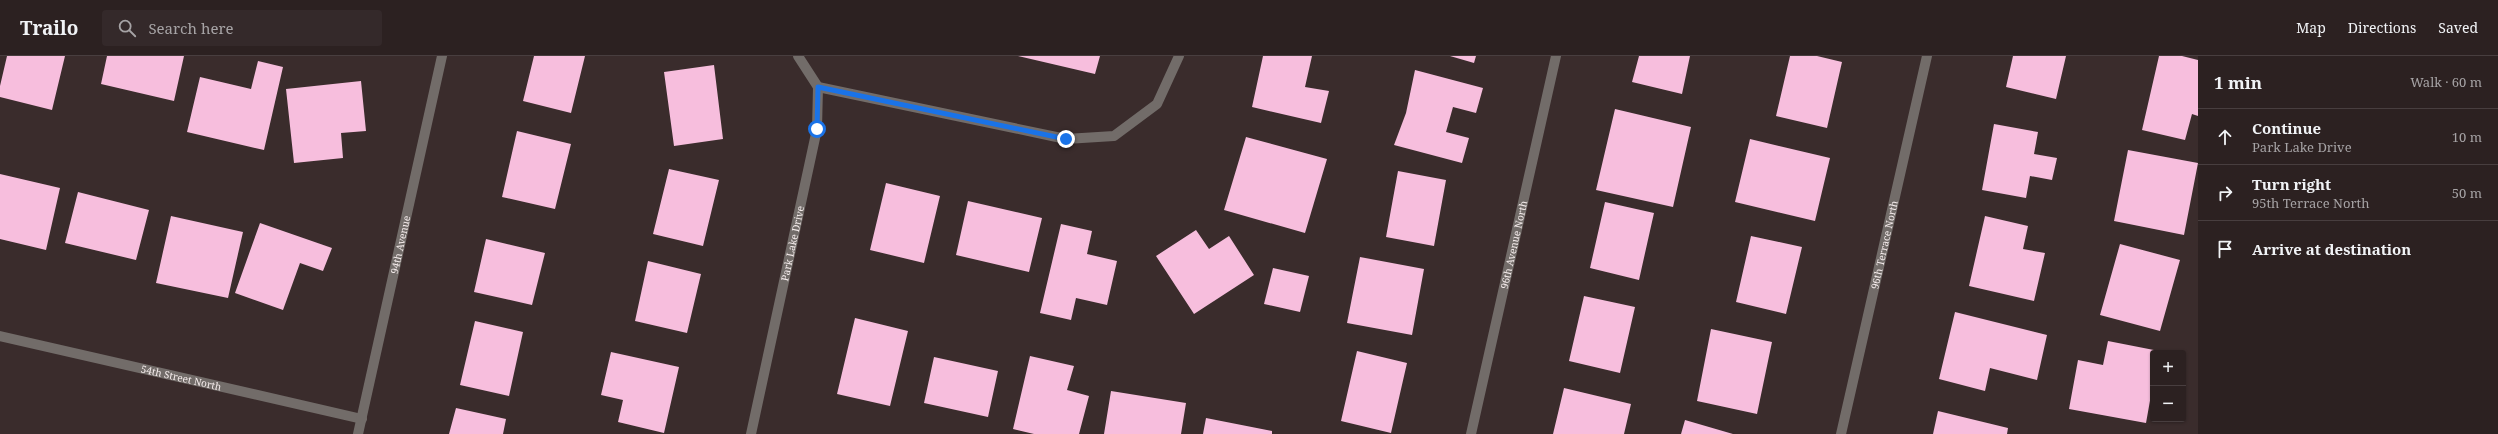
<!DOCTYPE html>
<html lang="en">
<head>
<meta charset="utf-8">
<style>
	:root { --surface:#2c2121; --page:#34292a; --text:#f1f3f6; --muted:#a6a3a5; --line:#483e3f }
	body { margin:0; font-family:"Noto Serif",serif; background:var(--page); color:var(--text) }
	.controls { position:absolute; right:12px; bottom:12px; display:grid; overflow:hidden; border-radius:4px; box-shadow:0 1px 3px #0004 }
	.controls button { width:36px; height:36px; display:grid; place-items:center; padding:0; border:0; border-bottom:1px solid var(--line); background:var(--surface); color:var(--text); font:20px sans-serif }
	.stop { position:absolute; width:12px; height:12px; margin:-9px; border:3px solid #1a73e8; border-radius:50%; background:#fff }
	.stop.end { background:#1a73e8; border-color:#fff; box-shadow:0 1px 4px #0008 }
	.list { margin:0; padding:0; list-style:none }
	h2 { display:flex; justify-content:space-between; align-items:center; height:52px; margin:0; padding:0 16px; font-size:17px }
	h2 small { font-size:13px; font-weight:400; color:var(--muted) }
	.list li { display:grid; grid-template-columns:26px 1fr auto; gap:12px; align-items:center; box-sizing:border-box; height:56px; padding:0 16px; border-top:1px solid var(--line) }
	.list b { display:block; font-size:15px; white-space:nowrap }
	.list p { margin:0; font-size:13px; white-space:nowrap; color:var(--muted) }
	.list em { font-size:13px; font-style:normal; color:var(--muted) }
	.icon { flex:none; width:22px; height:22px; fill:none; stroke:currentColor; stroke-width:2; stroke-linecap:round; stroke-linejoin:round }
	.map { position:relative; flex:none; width:2198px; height:378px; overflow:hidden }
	header { display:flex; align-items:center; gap:24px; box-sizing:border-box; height:56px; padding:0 20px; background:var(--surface); border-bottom:1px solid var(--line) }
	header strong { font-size:19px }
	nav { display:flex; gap:22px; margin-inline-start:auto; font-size:14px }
	.search { width:280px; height:36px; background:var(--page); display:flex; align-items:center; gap:10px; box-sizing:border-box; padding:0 14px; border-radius:4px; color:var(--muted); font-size:15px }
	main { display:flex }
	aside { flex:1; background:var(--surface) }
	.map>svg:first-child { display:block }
</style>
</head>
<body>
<header>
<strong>Trailo</strong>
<div class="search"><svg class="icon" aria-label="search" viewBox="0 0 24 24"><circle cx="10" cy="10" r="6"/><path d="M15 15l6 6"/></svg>Search here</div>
<nav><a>Map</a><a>Directions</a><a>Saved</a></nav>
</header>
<main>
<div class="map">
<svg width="2198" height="378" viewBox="0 0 2198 378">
	<rect width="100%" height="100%" fill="#3a2c2c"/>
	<path fill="#f7bedd" d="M7,0h58l-13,54 -52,-13v-11z
		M107,0h77l-10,45 -73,-17z
		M534,0h51l-14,57 -48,-12z
		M1018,0h82l-5,18z
		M1263,0h49l-7,31 24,4 -8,32 -69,-16z
		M1450,0h26l-2,7z
		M1639,0h51l-8,38 -50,-12z
		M1790,0h27l25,6 -15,66 -51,-12z
		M2013,0h53l-10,43 -50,-12z
		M2159,0h23l16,4v56l-6,-2 -7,26 -43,-10z
		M258,5l25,6 -19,83 -77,-18 13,-55 51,12z
		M714,9l9,74 -49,7 -10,-74z
		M1415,14l68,18 -7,25 -23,-6 -7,25 23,6 -7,25 -68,-18 12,-32z
		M361,25l5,50 -25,2 2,25 -49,5 -8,-74z
		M1615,53l76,18 -18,80 -77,-17z
		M1994,68l44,8 -4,22 23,4 -5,22 -22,-4 -4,22 -44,-8z
		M517,75l54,13 -16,65 -53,-12z
		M1246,81l81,22 -22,74 -81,-23z
		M1750,83l80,19 -15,63 -80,-19z
		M2128,94l70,13 -14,72 -70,-14z
		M669,113l50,11 -16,66 -50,-12z
		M1398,115l48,9 -12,66 -48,-9z
		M0,118l60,14 -14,62 -46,-11z
		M886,127l54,13 -16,67 -54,-13z
		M78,136l71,18 -13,50 -71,-17z
		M968,145l74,17 -13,54 -73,-17z
		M1605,146l49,11 -15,67 -49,-12z
		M171,160l72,16 -15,66 -72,-15z
		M1985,160l43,10 -5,23 22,4 -11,48 -65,-15z
		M260,167l72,25 -9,23 -23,-8 -17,47 -48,-17z
		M1061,168l31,7 -5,23 30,7 -10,44 -31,-7 -5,22 -31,-7z
		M1196,174l13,19 20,-13 25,39 -60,39 -38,-58z
		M1751,180l51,11 -16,67 -50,-12z
		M486,183l59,14 -13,52 -58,-13z
		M2120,188l60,16 -20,71 -60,-16z
		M1360,201l64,12 -12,66 -65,-12z
		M648,205l53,13 -14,59 -52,-12z
		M1273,212l36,8 -9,36 -36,-8z
		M1584,240l51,11 -15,66 -51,-12z
		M1955,256l92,23 -10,45 -47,-12 -5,23 -46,-12z
		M855,262l53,13 -18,75 -53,-12z
		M475,265l48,11 -14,64 -49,-11z
		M1711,273l61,13 -15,72 -60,-13z
		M2108,285l51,10v2h-6v31l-7,39 -77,-14 9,-49 25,5z
		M1357,295l50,12 -16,70 -50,-12z
		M611,296l68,15 -15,66 -46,-11 5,-22 -22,-5z
		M1030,300l44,10 -7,24 22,6 -10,38h-45l-21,-5z
		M934,301l64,14 -10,46 -64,-14z
		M1564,332l67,16 -7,30h-71z
		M1111,335l75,12 -5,31h-77z
		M456,352l50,11 -3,15h-54z
		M1938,355l70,17 -1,6h-74z
		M1206,362l66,13v3h-69z
		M1685,364l48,14h-52z"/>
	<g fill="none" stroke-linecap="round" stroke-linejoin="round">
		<g stroke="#726c69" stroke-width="10">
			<path d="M818,31l248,52 48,-3 43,-32 22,-48"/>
			<path id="s1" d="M0,280l362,83"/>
			<path id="s2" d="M751,378l66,-305 1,-42 -20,-31"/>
			<path id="s3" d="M1471,378l85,-378"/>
			<path id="s4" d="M1841,378l86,-378"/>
		</g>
		<path stroke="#726c69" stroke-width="10" id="s5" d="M358,378l84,-378"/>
	</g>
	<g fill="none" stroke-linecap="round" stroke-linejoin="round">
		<path stroke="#1a73e8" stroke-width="5" d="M817,73l1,-42 248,52"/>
	</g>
	<g text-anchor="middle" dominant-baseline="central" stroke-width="4" stroke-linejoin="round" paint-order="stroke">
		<g font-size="10" fill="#f4ebeb" stroke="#1d1616">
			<text stroke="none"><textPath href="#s2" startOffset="195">Park Lake Drive</textPath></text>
			<text stroke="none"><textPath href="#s5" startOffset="194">94th Avenue</textPath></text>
			<text stroke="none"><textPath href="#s3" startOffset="194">96th Avenue North</textPath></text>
			<text stroke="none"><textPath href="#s4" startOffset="194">96th Terrace North</textPath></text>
			<text stroke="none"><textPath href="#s1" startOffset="186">54th Street North</textPath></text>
		</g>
	</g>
</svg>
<div class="controls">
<button>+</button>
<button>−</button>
</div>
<div class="stop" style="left:817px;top:73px"></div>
<div class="stop end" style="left:1066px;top:83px"></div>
</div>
<aside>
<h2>1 min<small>Walk · 60 m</small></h2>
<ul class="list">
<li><svg class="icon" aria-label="ahead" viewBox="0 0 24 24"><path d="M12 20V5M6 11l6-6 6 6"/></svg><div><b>Continue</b><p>Park Lake Drive</p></div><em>10 m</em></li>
<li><svg class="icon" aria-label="right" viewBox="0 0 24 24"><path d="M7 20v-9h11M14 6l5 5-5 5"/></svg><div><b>Turn right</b><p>95th Terrace North</p></div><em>50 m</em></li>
<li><svg class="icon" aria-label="arrive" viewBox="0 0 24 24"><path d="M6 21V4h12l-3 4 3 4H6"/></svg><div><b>Arrive at destination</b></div></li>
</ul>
</aside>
</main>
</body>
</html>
